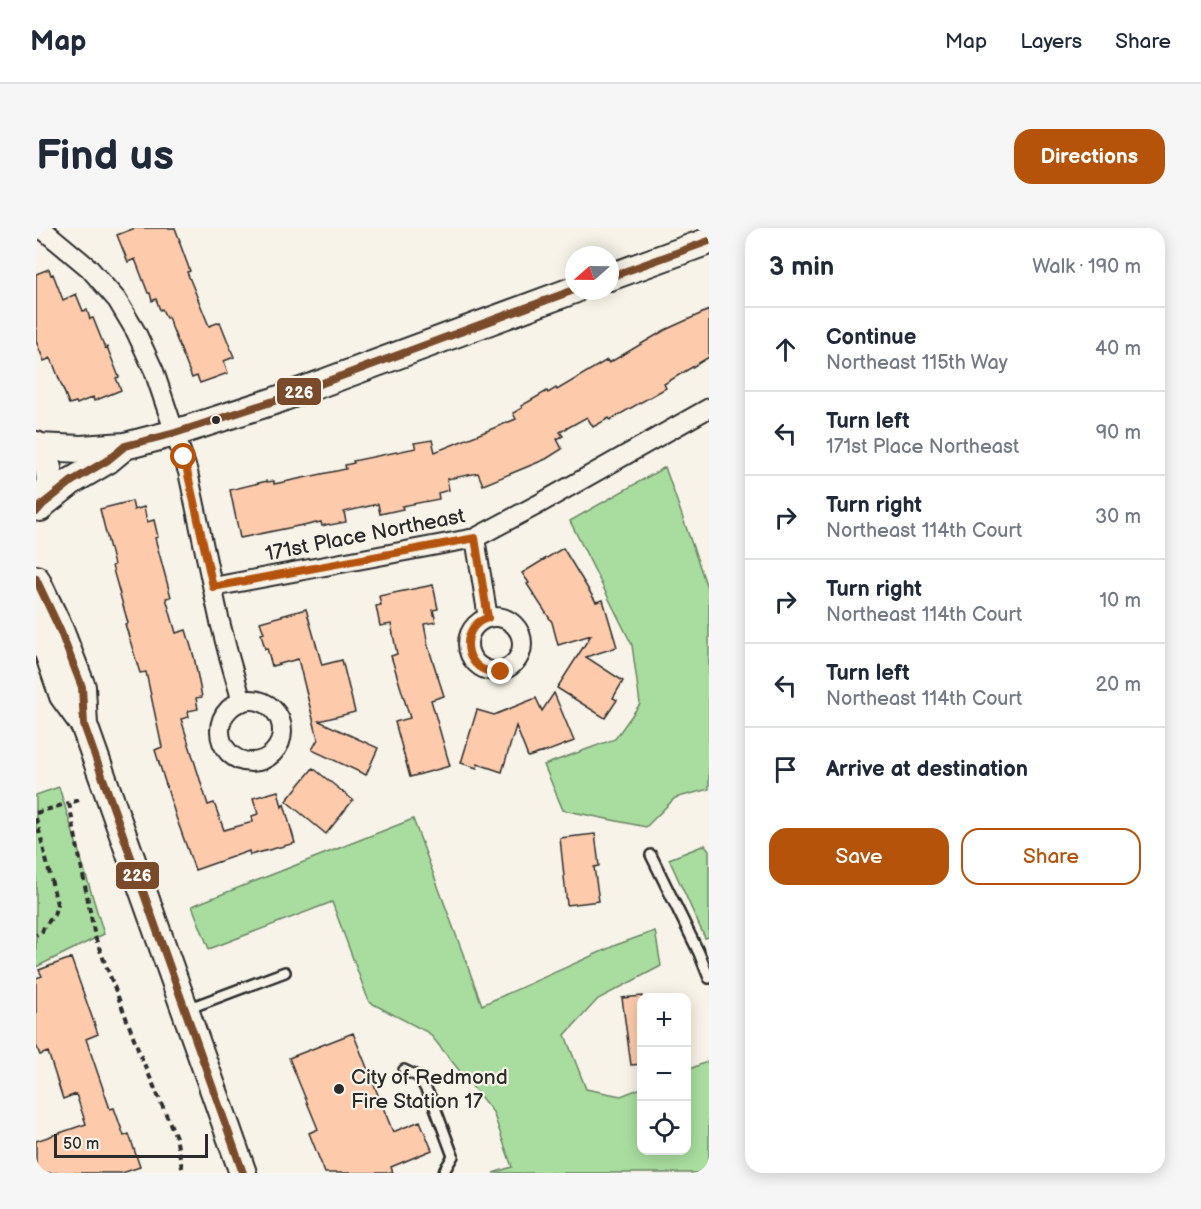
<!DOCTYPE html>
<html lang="en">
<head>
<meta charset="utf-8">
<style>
	:root { --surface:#fff; --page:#f6f6f7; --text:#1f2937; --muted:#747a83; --line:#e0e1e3; --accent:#b45309 }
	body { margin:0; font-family:"Balsamiq Sans",sans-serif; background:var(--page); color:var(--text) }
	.controls { position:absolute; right:18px; bottom:18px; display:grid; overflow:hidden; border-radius:12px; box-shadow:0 3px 15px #0003 }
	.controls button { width:54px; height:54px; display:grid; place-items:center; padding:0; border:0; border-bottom:2px solid var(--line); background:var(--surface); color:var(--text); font:30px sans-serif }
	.compass { position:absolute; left:529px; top:18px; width:54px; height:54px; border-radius:50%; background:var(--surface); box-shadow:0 3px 15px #0003; rotate:250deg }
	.scale { position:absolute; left:18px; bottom:15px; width:154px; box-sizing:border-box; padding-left:6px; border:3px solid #2b2b2b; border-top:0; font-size:16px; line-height:21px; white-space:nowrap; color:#2b2b2b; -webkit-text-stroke:4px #f7f3e8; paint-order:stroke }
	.stop { position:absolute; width:18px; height:18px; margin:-14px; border:4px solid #b45309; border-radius:50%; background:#fff }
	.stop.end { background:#b45309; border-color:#fff; box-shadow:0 2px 6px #0008 }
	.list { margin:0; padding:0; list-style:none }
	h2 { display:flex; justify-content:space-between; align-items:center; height:78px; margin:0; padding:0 24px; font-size:26px }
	h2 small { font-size:20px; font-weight:400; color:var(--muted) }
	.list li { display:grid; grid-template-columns:39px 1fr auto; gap:18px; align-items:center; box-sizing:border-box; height:84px; padding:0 24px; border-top:2px solid var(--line) }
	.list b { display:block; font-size:22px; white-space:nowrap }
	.list p { margin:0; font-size:20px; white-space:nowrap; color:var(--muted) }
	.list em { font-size:20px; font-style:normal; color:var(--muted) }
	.actions { display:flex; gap:12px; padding:18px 24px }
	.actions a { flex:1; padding:14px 0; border:2px solid var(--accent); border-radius:18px; text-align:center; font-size:21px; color:var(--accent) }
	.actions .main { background:var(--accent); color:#fff }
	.icon { flex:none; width:33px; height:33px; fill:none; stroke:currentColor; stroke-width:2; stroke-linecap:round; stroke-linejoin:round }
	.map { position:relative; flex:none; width:673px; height:945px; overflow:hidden; border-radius:18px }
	header { display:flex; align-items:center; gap:36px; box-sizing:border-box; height:84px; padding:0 30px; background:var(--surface); border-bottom:2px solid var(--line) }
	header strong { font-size:28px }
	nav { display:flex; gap:33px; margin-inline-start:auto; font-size:21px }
	.intro { display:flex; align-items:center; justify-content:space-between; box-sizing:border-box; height:144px; padding:0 36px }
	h1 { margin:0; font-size:42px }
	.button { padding:15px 27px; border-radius:18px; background:var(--accent); color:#fff; font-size:21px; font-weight:700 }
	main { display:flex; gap:36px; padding:0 36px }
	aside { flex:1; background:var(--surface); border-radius:18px; box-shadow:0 3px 15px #0003 }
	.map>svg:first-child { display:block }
</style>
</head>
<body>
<header>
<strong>Map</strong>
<nav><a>Map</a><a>Layers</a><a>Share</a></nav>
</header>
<div class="intro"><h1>Find us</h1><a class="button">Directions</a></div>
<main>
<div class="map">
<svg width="673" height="945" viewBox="0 0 673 945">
	<rect width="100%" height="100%" fill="#f7f3e8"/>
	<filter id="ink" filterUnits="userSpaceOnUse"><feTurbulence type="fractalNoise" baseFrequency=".0167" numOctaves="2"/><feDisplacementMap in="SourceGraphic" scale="12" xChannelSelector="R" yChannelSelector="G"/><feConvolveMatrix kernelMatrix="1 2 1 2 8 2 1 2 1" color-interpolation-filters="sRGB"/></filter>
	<g filter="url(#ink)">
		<path fill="#a9dd9f" stroke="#6a8465" stroke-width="1.5" d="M629,239l44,126v196l-34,9 -29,29 -83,-17 -19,-45 71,-26 25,-35 -8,-59 -62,-124z
			M23,559l45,147 -68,33v-172z
			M377,591l69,186 134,-60 39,-14 6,35 -63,33 -33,36 21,54 35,7 20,-8 1,62h44l1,-80 22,-9v112h-216l19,-6 -19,-55 -64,-79 -60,-31 -37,-100 -123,47 -17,-43z
			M669,617l4,5v87l-4,1 -36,-79z"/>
		<path fill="#fdcbac" stroke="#2b2b2b" stroke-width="1.5" d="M99,0h40l5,13h-1l11,30 -3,1 22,54 11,-4 14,35 -10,4 4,12 -28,10 -3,-7 -5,2 -24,-61 -2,1 -4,-9 -2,1 -4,-11 -4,2 -2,-8h-2l-13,-34 -7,3 -11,-27z
			M13,41l2,6 2,-1 10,26 13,-6 7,17 4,-1 3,9 3,-1 12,30 2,-1 12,30 -3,1 5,12 -27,11 -1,-4 -16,7 -1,-2 -7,2 -18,-46 -7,3 -8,-20v-67z
			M673,82v47l-45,27 2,4 -56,32 -1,-2 -16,9 -6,-10 -27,15 3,4 -6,3 5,10 -16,10 -63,26 -5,-12 -31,6 2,11 -11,3 1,6 -37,7 1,3 -23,5 -2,-10 -34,8 2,10 -16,3 -1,-1 -7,2 -1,-4 -18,4v-1l-63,13 -10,-48 37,-9v1l7,-1v3l72,-15 -1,-4 9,-2 -1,-2 63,-13 -2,-5 18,-3 3,12 81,-33 -3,-6 9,-5 -1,-2 26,-15 1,2 8,-5 1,2 50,-30 2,3 56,-33z
			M96,273l2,9 10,-3 3,15 7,-2 4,17 -3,1 16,59 -5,1 10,35 10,-3 8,27 8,40 -6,1 2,11 -10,2 1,6 -8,2 27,86 6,-2 10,27 29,-8 -1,-6 6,-2 -5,-16 25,-7 4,16 2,-3 11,39 -45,12 -1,-4 -54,19 -19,-53 -21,-67 7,-3 -16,-75 -6,1 -15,-49 3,-1 -16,-57 2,-1 -14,-56z
			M527,320l33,54 7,-2 14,47 -31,10 37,24 -10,17 4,2 -12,18 -48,-30 34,-53 -33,10 -6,-23 -25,-38 2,-1 -7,-10z
			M397,357l5,24 -5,1 3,12 -12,2 4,22 16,50 -13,4 19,66 -40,11 -15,-55 15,-4 -19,-62 6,-2 -6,-30 -11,2 -4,-20 5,-1 -2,-9z
			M270,381l16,56 20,-5 13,52 -36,9 59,27 -12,27 -54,-25 6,-11 -20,-80 -26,7 -5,-18 -2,1 -4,-15 3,-1 -4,-11z
			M518,465l20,48 -31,12v-1l-15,5 -12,-31 -14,46 -24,-8 -1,4 -16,-5 16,-53 17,5 42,-17 6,13z
			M277,540l40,32 -27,34 -40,-33z
			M559,606l4,32 -5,1 5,34 -32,4 -7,-67z
			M35,730l27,76 -12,5 24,70 4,-1 10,28 5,-2 11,33 -18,6h-86v-32l50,-17 -10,-30 -13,5 -15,-47 -8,3 -4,-10v-67l6,-2 -3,-6z
			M606,768v68l-11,1 -9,-67z
			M317,805l40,99 27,-11 12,29 -41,17 2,6h-68l-16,-40 9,-4 -29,-71z"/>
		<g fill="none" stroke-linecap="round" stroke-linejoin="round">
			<g stroke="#2b2b2b" stroke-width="14">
				<path id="lane" d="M615,627l48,98 10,25
					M151,781l98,-37
					M368,842l15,7 14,25 20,54 -10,17"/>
			</g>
			<g stroke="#2b2b2b" stroke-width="22">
				<path id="street" d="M5,0l48,40 28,32 19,32 18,39 34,101 31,146 9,35 14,49
					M439,310l13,80
					M177,359l262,-49 62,-33 172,-97
					M432 416a27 27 0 1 1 54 0a27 27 0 1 1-54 0Z
					M184 503a31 31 0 1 1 62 0a31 31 0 1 1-62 0Z"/>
			</g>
			<g stroke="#2b2b2b" stroke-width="30">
				<path id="secondary" d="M574,49l99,-36
					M0,217c15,18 19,43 4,63
					M2,219l43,2 44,-3 50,-13 99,-32 300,-111
					M7,276l29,-23 36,-21 17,-14
					M0,351l24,51 22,57 2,38
					M0,390l27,78 21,29 159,448"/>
			</g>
			<path stroke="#2b2b2b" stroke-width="4" stroke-dasharray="6 4.5" stroke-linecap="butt" d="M43,572l-10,3 26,134 47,122 34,78 7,36
				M0,585l33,-10
				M0,590l21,86 -3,11 -10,12 -2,5 -6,3"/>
			<use href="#lane" stroke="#f7f3e8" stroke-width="9"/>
			<use href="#street" stroke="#f7f3e8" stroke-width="18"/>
			<use href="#secondary" stroke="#f7f3e8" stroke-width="26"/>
			<g stroke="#f7f3e8" stroke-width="12">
				<path id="bus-1" d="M574,49l99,-36
					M0,284l7,-8 29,-23 36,-21 17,-14 50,-13 99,-32 300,-111
					M0,351l24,51 22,57 2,38 159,448"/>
			</g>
			<use href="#bus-1" stroke="#7a4b2a" stroke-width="8"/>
		</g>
	</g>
	<g fill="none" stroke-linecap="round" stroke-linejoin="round" filter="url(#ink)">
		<path stroke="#b45309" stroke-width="8" d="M148,229l29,130 262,-49 13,80c-26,6 -27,45 -1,53 4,1 10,0 14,1"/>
	</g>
	<g fill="#2b2b2b" stroke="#f7f3e8" stroke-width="2">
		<circle cx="180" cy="192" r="5"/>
		<circle cx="303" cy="861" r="6"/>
	</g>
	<g text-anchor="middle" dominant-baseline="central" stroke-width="4.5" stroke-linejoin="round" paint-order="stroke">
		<g font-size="21" fill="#2b2b2b" stroke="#f7f3e8">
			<text transform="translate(329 307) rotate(-11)">171st Place Northeast</text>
		</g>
		<g font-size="21" fill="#2b2b2b" stroke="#f7f3e8" text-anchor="start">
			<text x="315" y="849">City of Redmond<tspan x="315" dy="24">Fire Station 17</tspan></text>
		</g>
	</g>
	<g stroke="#f7f3e8" stroke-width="2">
		<rect x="240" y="149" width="46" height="29" rx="6" fill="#7a4b2a"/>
		<rect x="79" y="633" width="45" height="29" rx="6" fill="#7a4b2a"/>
	</g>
	<g font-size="16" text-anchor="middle" font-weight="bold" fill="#fff">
		<text x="263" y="170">226</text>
		<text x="101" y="653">226</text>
	</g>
</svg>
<div class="controls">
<button>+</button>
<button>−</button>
<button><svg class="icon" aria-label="locate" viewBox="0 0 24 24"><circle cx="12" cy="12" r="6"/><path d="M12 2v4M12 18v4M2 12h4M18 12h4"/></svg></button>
</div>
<svg class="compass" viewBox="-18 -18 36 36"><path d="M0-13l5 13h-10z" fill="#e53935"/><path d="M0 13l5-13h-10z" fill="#747a83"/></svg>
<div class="scale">50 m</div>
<div class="stop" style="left:148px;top:229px"></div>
<div class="stop end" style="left:465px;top:444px"></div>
</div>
<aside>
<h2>3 min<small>Walk · 190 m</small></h2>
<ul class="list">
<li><svg class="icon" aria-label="ahead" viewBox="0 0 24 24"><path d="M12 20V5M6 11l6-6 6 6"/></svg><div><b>Continue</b><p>Northeast 115th Way</p></div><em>40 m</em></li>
<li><svg class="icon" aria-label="left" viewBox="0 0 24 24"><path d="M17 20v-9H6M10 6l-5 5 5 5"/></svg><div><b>Turn left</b><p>171st Place Northeast</p></div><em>90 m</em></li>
<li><svg class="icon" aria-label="right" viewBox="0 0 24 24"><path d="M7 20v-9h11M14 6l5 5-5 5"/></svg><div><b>Turn right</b><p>Northeast 114th Court</p></div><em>30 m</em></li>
<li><svg class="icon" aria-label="right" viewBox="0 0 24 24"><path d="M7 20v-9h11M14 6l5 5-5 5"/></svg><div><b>Turn right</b><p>Northeast 114th Court</p></div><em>10 m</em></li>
<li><svg class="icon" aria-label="left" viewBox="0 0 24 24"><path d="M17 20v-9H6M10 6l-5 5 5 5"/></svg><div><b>Turn left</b><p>Northeast 114th Court</p></div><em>20 m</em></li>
<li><svg class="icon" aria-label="arrive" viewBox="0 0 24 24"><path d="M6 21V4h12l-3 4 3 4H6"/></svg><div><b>Arrive at destination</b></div></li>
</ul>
<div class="actions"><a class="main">Save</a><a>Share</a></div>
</aside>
</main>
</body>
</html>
